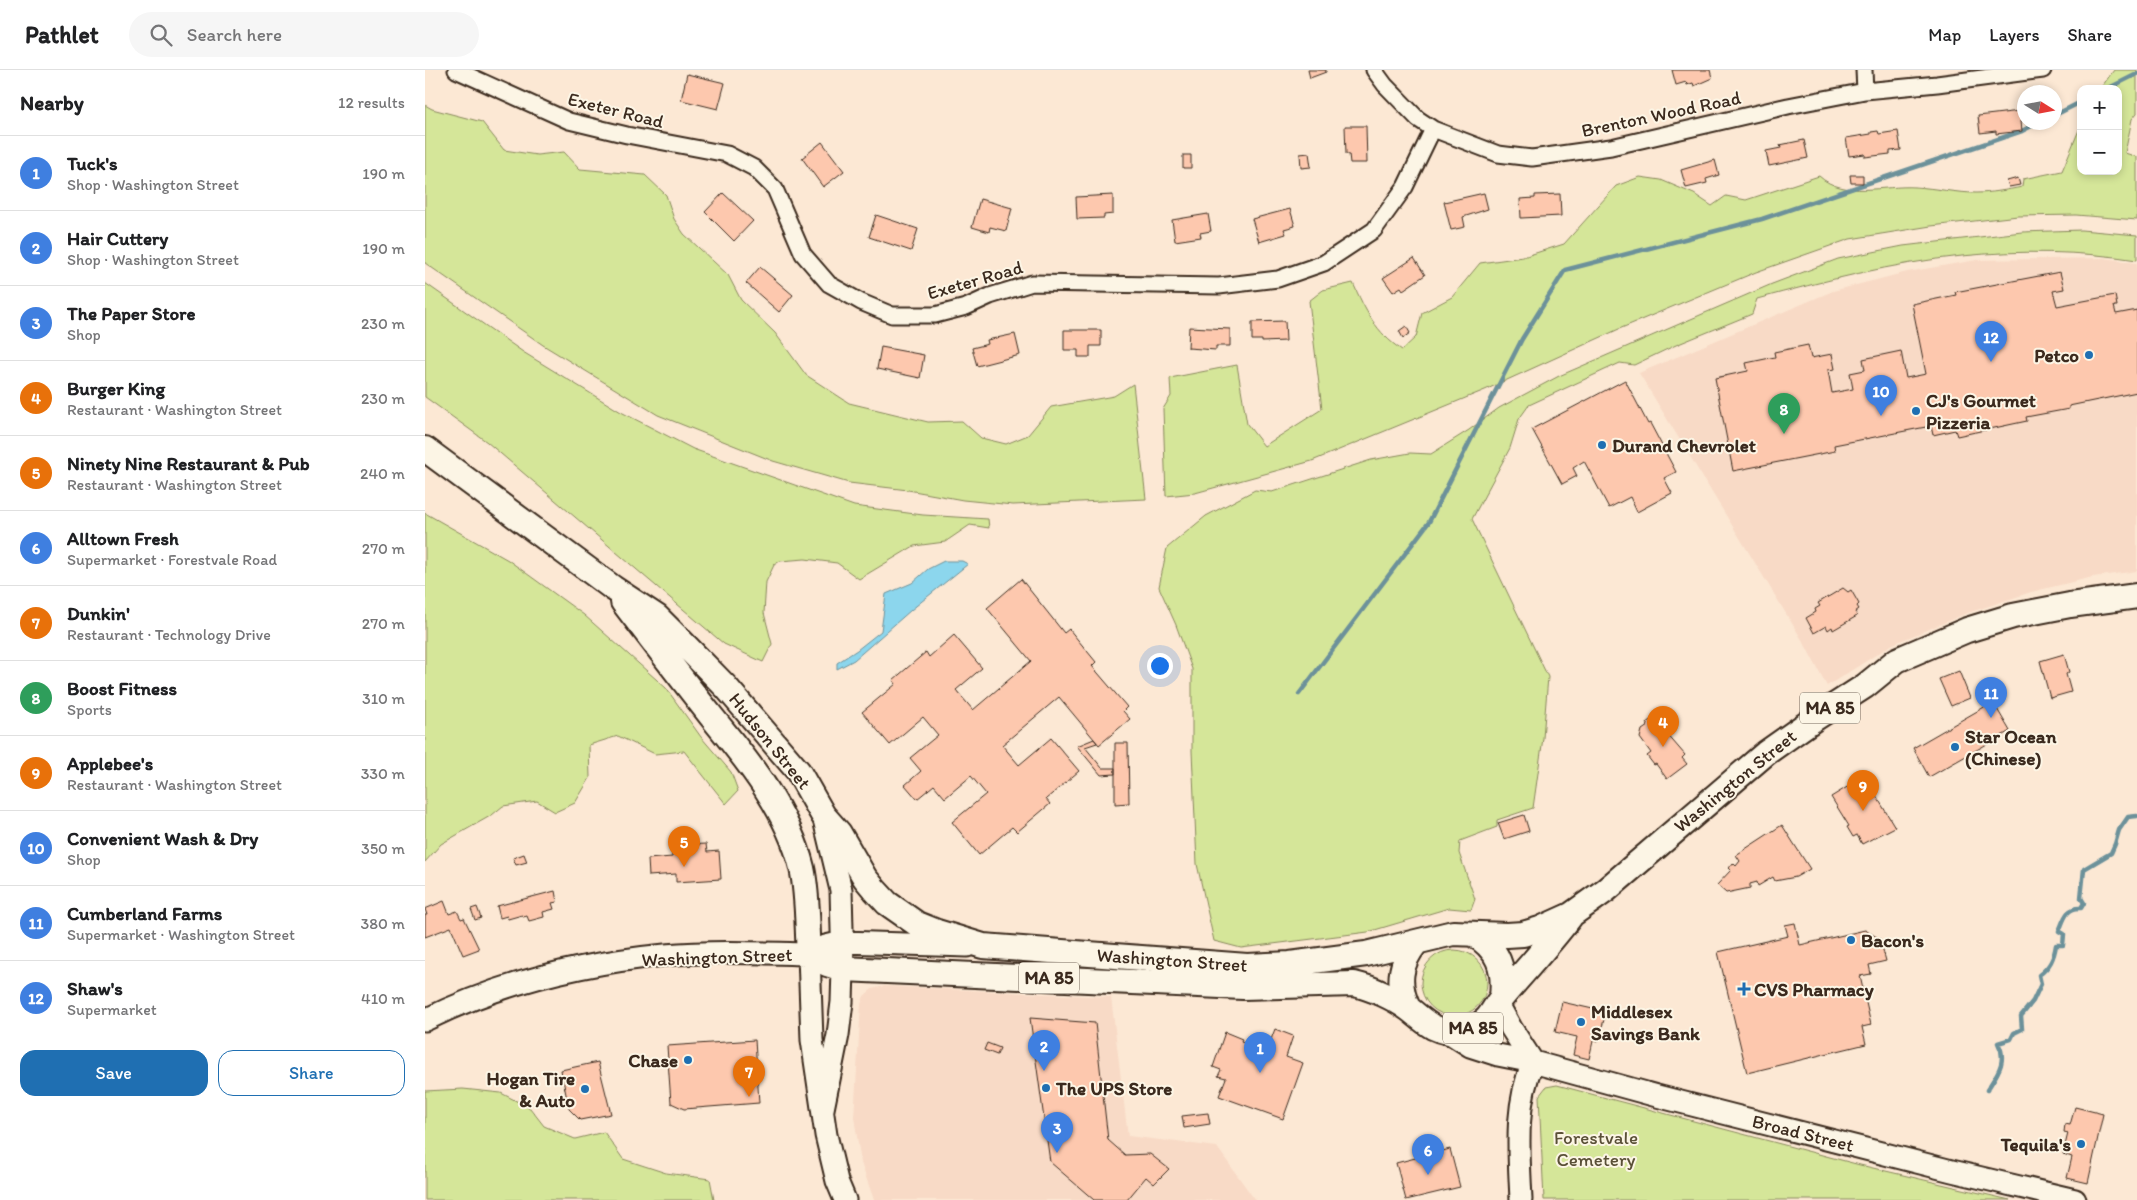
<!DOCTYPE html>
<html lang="en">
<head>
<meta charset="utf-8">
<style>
	:root { --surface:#fff; --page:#f6f6f6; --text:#202124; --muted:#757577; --line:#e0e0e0; --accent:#1f6fb2 }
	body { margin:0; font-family:Itim,sans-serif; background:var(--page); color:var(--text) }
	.controls { position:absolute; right:15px; top:15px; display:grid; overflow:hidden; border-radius:10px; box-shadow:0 2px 8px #0003 }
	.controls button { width:45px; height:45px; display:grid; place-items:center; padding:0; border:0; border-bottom:1px solid var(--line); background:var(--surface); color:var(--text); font:25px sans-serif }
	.compass { position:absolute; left:1592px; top:15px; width:45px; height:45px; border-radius:50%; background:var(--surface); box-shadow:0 2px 8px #0003; rotate:101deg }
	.you { position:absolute; left:734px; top:595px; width:18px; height:18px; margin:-12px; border:4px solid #fff; border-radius:50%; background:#1a73e8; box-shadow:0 0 0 8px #1a73e833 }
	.badge { display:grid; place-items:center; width:32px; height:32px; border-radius:50%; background:var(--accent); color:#fff; font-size:16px; font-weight:700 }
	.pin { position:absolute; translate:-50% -41px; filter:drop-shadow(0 1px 2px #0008) }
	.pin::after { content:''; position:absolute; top:26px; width:18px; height:15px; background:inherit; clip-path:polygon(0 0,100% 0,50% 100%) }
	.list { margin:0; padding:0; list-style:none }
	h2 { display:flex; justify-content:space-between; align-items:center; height:65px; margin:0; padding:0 20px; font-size:21px }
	h2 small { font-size:16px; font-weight:400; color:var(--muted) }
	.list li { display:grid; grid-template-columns:32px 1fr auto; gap:15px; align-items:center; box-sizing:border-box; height:75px; padding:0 20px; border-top:1px solid var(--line) }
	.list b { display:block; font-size:19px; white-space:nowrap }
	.list p { margin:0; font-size:16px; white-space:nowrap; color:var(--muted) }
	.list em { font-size:16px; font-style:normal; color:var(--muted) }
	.actions { display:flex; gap:10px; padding:15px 20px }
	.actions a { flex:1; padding:11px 0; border:1px solid var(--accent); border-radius:15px; text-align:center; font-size:18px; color:var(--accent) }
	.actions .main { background:var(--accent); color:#fff }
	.icon { flex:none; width:28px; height:28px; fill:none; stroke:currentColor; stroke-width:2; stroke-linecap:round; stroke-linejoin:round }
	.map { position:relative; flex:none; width:1712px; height:1130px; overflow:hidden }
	header { display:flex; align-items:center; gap:30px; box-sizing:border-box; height:70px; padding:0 25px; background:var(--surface); border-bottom:1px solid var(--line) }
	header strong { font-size:24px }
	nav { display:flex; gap:28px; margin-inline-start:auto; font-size:18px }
	.search { width:350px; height:45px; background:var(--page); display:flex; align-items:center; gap:12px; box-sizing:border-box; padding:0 18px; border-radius:28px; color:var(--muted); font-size:19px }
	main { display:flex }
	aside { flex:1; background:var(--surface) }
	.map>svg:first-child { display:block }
</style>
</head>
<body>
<header>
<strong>Pathlet</strong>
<div class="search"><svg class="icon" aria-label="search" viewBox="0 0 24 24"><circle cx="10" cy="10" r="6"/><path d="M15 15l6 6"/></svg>Search here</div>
<nav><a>Map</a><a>Layers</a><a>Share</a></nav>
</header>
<main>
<aside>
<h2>Nearby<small>12 results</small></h2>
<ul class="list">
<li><span class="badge" style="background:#3f7fe0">1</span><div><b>Tuck's</b><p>Shop · Washington Street</p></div><em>190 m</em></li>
<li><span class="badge" style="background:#3f7fe0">2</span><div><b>Hair Cuttery</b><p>Shop · Washington Street</p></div><em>190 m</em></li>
<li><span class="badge" style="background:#3f7fe0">3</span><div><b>The Paper Store</b><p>Shop</p></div><em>230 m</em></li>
<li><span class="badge" style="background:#e8710a">4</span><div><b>Burger King</b><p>Restaurant · Washington Street</p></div><em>230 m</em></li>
<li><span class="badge" style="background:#e8710a">5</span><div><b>Ninety Nine Restaurant &amp; Pub</b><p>Restaurant · Washington Street</p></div><em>240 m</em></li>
<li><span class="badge" style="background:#3f7fe0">6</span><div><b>Alltown Fresh</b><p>Supermarket · Forestvale Road</p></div><em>270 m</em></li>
<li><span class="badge" style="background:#e8710a">7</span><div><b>Dunkin'</b><p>Restaurant · Technology Drive</p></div><em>270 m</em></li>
<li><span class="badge" style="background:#2e9e5b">8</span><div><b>Boost Fitness</b><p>Sports</p></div><em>310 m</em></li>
<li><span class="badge" style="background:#e8710a">9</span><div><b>Applebee's</b><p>Restaurant · Washington Street</p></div><em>330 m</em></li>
<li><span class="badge" style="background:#3f7fe0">10</span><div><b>Convenient Wash &amp; Dry</b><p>Shop</p></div><em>350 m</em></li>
<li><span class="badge" style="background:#3f7fe0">11</span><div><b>Cumberland Farms</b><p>Supermarket · Washington Street</p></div><em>380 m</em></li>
<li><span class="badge" style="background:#3f7fe0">12</span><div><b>Shaw's</b><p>Supermarket</p></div><em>410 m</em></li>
</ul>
<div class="actions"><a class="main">Save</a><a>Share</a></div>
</aside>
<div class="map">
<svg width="1712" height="1130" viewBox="0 0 1712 1130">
	<rect width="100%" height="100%" fill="#fce8d4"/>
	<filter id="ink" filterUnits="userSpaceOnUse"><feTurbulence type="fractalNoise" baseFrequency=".02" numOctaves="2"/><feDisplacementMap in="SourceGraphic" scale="10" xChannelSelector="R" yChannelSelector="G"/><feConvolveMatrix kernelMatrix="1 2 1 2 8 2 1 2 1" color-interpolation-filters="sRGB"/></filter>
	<g filter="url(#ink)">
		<path fill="#f8dac6" d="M1680,188l32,5v308l-44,6 -62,15 -66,22 -72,30 -66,42 -23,-43 -165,-270 194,-82 74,-19 70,-12z
			M459,916l227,11 17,139 89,11 38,53h-381l-13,-37 -7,-46 7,-113 3,-8 8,-7z"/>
		<path fill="#d5e699" stroke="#88885c" d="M1689,0h23v43l-5,6 -7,34 12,4v63l-61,-5 -58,1 -87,10 -81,13 -94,33 -137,57 -134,61 -173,71 -117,32 -29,3 -3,-87 8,-13 -1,-18 67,-13 10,59 17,22 58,-37 -13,-108 14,-11 30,-7c12,27 23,50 49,67l14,-13 6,-24 30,-16 28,-34 43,-6 41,-13 52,-58 24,-9 21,3 33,14 18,12 14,-10 20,4 73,-24c25,23 65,9 96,11 20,1 41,6 61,6 15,0 31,-3 46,-6l1,-8 39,-8 19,-46v46h37v-82h-18z
			M0,35l7,4 50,13 22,28 33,5 27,-3 16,17 65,6 21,20 8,24 10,15 44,41 13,25 34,33 31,42 43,28 79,19 34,-1 19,17 25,6 22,-9 23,-28 63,-11 19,-12 13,115 -133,6 -50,-5 -55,-10 -59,-7 -76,-22 -115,-46 -115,-70 -118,-82z
			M1656,160l56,5v25c-57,-9 -117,-10 -175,-4 -69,7 -138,25 -205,43l-5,15 -76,31 -42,20 -14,-2 -91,42 -10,14 -9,29 -38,71 76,158 -5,61 -10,70 -36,12v7l-37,14 -1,12 16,46 -4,11 -22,-2 -81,24 -127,16 -27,-7 -17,-77 -5,-113v-82l-16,-44 -17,-38 8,-39 39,-32 49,-26 17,2 99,-32 39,-7 21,1 38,-24 30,-22 60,-32 213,-92 66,-25 65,-13 119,-14z
			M0,213l98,69 98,60 72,37 161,57 69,9 65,4 1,9 -19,-3 -25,17 -31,4 -55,33 -22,-16 -32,-4 -25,2 -6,4 -8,17 -2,31 8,31 -9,18 -39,-18 -237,-202 -62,-45z
			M0,443l83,47 76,55 82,73 35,49 30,35 7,19 -12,13 -42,-53 -29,3 -37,-18 -29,9 1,33 -15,25 -20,9 -18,-11 -34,5 -11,9 -51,29 -16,18z
			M996 913a33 33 0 1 1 66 0a33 33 0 1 1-66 0Z
			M1132,1015l303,80 150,35h-466l-5,-104 7,-9z
			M38,1019l38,4 29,15 14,18 31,13 29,-7 19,27 43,14 44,6 4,21h-289v-109z"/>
		<path fill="#8cd6ed" stroke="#6c919a" d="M519,491h18l6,3 -57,46 -57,50 -17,9v-6l20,-13 24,-19 5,-37 26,-11 16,-14z"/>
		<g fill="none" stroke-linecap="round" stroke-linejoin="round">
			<path stroke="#6c919a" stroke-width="4.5" d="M1682,19l30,-15
				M1630,45l26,-13
				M874,624l130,-172 93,-183 43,-69 197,-51 260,-88 17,-9
				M1562,1020c10,-16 21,-29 11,-47l13,-4 3,-6 8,-4 -1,-13 12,-15 8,-17 -2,-9c11,-8 15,-17 17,-30h7l1,-11 -5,-3c5,-11 7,-24 22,-23l3,-5 -3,-5 3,-29 27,-16 4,-9 4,-14 9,-13 9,-1"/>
		</g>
		<path fill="#fdc8ae" stroke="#3b2a1e" d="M883,0h18v2l-16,6z
			M1247,0h38l2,8 -18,8 -1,-3 -6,2 -1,-3 -10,3z
			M262,4l38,9 -7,26 -37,-9z
			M1595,41l2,20 -26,3v-3l-16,2 -2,-17z
			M920,56h21l1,37h-17l-1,-9h-3z
			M1453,61l1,3 19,-3 3,19 -11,1v3l-25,3v-3l-16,2 -3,-18 25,-4v-2z
			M1379,70l4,18 -39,8 -3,-15 15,-3 -1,-3z
			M397,72l22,29 -21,16 -21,-29z
			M884,83l2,14 -10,1 -1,-14z
			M758,85h8v13h-8z
			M1290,90l4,15 -13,4 1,4 -21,5 -5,-18z
			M1425,105h13v8h-12z
			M1593,108l2,7 -11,2 -2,-6z
			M298,123l30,28 -19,20 -29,-29z
			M1059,123l4,16 -25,8 2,10 -14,3 -7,-28z
			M1135,124l1,22 -40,2 -1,-19 15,-1v-3z
			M688,125v19l-9,1v3l-27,1 -1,-22z
			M555,129l32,9 -6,23 -16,-4 -1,5 -17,-5z
			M865,139l5,17 -11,3 2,5 -27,8 -7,-23z
			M783,144l3,17 -11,2 1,4 -26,4 -3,-21z
			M451,145l42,14 -7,22 -42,-14z
			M989,188l11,17 -22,15 -2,-3 -8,5 -10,-14z
			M335,197l33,28 -14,17 -33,-29z
			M1635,202l4,17 -11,2 4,15 58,-11 2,11h-3l2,8 21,-4v82l-68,14v3l-43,8 1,4 -70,15 -2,-6 -22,5 -2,-9 -97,19 1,6 -102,20 -18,-93 33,-7 -2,-8 29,-6 -1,-5 34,-7 3,13 21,-4 3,15 -7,1 4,23 21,-4 -3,-16 15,-3 -2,-11 38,-8 5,27 20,-4 -14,-70 44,-9 -1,-3z
			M860,251l1,20 -24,1v-2h-10v-18z
			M981,256l4,7 -7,5 -4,-7z
			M764,257l41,2v17h-14v4l-28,-2z
			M639,260h37v16h-11v11h-12v-7h-14z
			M590,264l5,21 -43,11 -5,-18 16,-4 -1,-4z
			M456,277l43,8 -4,23 -43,-9z
			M1200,310l23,44 2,-1 26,49 -12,6 8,15 -35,19 -7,-15 -21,11 -25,-47 -11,7 4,8 -15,8 -30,-55z
			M596,509l43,54 5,-4 27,33 -4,4 35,41 -4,4 7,8 -31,26 -40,-48 -57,48 17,20 32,-27 28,33 -33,28 4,5 -33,28 -5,-5 -33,28 -27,-33 34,-28 -15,-18 -26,22 -11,-13 -17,14 -12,-14 16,-14 -11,-13 28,-23 -15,-18 -33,28 -28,-33 34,-28 -3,-4 33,-28 3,5 25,-22 28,33 -26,22 17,20 58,-49 -44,-53z
			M1418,518l5,4 3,-2 8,14 -2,2 2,3 -4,3 2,4 -24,14 -1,-3 -4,3 -2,-4 -12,7 -8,-15 10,-6 -1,-3 5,-3 -2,-3z
			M1639,584l5,18 -3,2 5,18 -21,6 -10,-37z
			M1534,601l11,27 -19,8 -12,-27z
			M1568,632l17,29 -81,46 -16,-29z
			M1231,646l6,8 -2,2 25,29 -3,3 5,6 -20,15 -11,-15 -2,1 -7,-9 4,-3 -11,-15 2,-8 6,-4 -2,-3z
			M669,669l3,4 -12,4 17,21h13v6l-14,1 -24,-29z
			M690,673h13l1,60 -14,1z
			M1437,708l3,6 3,-2 27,45 -33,17 -5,-9 -4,2 -6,-10 2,-1 -18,-29z
			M1099,745l5,16 -25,8 -6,-16z
			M1357,755l28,44 -14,8 -21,4 -2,-4 -15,9 -1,-4 -7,2v4l-24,5 -9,-8 14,-15 -2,-2 4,-5 3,3 4,-5 -4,-6z
			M281,774l1,8 12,-1 2,28 -45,3v-8l-27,2 -1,-17 24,-2v-5h13v-7z
			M99,784l3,8 -11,3 -3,-7z
			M130,821l2,11 -5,1 2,6 -11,3 1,5 -15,4 -2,-5 -4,1 -1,-2 -14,4 -1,-3 -7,2 -3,-12z
			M19,831l5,13 8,-3 4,8 3,-1 15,31 -16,6 -12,-28 -26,10v-22h2l-2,-6z
			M52,837l4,11 -6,2 -4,-11z
			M1370,853l5,22 65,-15 15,9 6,22 -17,4 2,9 -11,2 11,49 -9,2 4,17 -119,29 -29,-121 70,-16 -3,-11z
			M1137,932l44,10 -8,30 -5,-1 -4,18 -16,-4 4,-18 -22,-5z
			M605,948l65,5 13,117 17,15 25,-1 19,15 -15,15 -8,-7 -19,23h-33l-44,-38z
			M850,959l18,7 -7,21 17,6 -20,56 -64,-23 7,-18 -8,-2 3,-6 -8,-3 12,-35 17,7 -1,2 26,9z
			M330,970l4,63 -75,6 -13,-6 -4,-57z
			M562,973l13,5 -3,7 -13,-5z
			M173,992l13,52 -31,6 -11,-11 -8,-39z
			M1650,1037l28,7 -15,69 -21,-5 5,-21 -9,-3 5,-21 -4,-1 1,-8 5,1z
			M783,1043l2,11 -26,4 -2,-12z
			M1025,1079l10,38 -54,13 -10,-37z"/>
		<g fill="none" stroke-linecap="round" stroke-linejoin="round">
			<g stroke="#3b2a1e" stroke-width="19">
				<path id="street" d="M31,0l113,51 58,14 100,19 27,14 21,21 28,65 26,30 32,18 31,13h43l31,-8 24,-11 42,-13 187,3 59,-7 46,-16 50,-33 31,-43 28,-58
					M949,0l11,15 33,34 15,10 65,25 34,4 79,-11 177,-41 77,-15 72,-7 106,-14
					M1439,0l1,21"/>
			</g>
			<g stroke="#3b2a1e" stroke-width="25">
				<path id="secondary" d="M384,884l3,86 14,95 11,46 8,19
					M1073,934l13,24 22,34
					M0,950c75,-37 158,-57 240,-65 48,-4 97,-2 144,-1l17,-8 17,-4 124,4
					M1023,962l22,14 28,9 35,7 124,34 295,75 123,29
					M398,1039l15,-74 4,-33 1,-33 -2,-79 -18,-75
					M1096,1130c-2,-48 -7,-93 12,-138"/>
			</g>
			<g stroke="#3b2a1e" stroke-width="28">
				<path id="primary" d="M0,379l188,139 44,29 21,21 48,49 72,84 25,44 16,18 26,45 10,12 12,13 30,21 20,8 46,14 264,20 43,-2 76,-10 87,-21 54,2 16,-1 17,-5 31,-14 35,-25 160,-137 48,-34 51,-33 32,-26 70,-30 46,-14 57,-11 67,-9
					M198,532c29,38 58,76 88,114 36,44 77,94 91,152 6,27 5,58 7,86l18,10 16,5 400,18 111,-3c18,4 40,14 55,25 8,6 15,13 24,18 13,6 27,7 40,1 19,-8 19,-20 31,-33 22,-26 45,-50 66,-78
					M1048,864c26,15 32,35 29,63
					M983,938c-11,-24 -9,-44 8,-65"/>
			</g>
			<use href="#street" stroke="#fcf5e5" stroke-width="15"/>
			<use href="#secondary" stroke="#fcf5e5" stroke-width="21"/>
			<use href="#primary" stroke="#fcf5e5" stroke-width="24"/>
		</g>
	</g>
	<g fill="#1f6fb2" stroke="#fcf5e5" stroke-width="2">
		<circle cx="1664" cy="285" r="5"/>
		<circle cx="1491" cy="341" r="5"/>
		<circle cx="1177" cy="375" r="5"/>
		<circle cx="1530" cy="677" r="5"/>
		<circle cx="1426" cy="870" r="5"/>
		<path d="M1316.5 911.5h5v5h5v5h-5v5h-5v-5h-5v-5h5z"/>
		<circle cx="1156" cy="952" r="5"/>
		<circle cx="263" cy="990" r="5"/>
		<circle cx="621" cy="1018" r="5"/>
		<circle cx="160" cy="1019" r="5"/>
		<circle cx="1656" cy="1074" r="5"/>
	</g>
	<g text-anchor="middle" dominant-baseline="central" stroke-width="4" stroke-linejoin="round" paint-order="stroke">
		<g fill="#fcf5e5" stroke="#75675a" stroke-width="1">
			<rect x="1375" y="622.5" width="60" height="31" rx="4"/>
			<rect x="594" y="892.5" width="60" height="31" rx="4"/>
			<rect x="1018" y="942.5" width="60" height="31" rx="4"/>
		</g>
		<g font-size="18" font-weight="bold" fill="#3b2a1e">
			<text x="1405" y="638">MA 85</text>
			<text x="624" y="908">MA 85</text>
			<text x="1048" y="958">MA 85</text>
		</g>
		<g font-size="19" fill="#3b2a1e" stroke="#fcf5e5">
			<text transform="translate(191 40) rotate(14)">Exeter Road</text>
			<text transform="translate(1236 44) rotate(-12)">Brenton Wood Road</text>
			<text transform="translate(550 210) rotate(-16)">Exeter Road</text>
			<text transform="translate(345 671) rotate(51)">Hudson Street</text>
			<text transform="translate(1310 711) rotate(-39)">Washington Street</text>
			<text transform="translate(292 887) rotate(-2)">Washington Street</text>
			<text transform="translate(747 890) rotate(4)">Washington Street</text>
			<text transform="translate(1378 1063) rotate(14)">Broad Street</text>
		</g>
		<g font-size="19" font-weight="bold" fill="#3b2a1e" stroke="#fcf5e5" text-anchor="start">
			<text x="1654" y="285" text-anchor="end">Petco</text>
			<text x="1501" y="330">CJ's Gourmet<tspan x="1501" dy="22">Pizzeria</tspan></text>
			<text x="1187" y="375">Durand Chevrolet</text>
			<text x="1540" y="666">Star Ocean<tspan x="1540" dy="22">(Chinese)</tspan></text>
			<text x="1436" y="870">Bacon's</text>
			<text x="1329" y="919">CVS Pharmacy</text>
			<text x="1166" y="941">Middlesex<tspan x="1166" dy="22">Savings Bank</tspan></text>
			<text x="253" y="990" text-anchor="end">Chase</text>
			<text x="150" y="1008" text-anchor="end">Hogan Tire<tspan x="150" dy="22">&amp; Auto</tspan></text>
			<text x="631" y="1018">The UPS Store</text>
			<text x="1646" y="1074" text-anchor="end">Tequila's</text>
		</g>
		<g font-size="19" fill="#5a5037" stroke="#fcf5e5">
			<text x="1171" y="1067">Forestvale<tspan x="1171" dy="22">Cemetery</tspan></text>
		</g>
	</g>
</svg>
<div class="controls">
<button>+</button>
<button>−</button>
</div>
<svg class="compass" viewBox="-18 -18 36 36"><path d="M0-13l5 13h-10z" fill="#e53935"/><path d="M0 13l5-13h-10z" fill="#757577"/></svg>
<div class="you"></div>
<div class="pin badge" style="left:835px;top:1003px;background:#3f7fe0">1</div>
<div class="pin badge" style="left:619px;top:1001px;background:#3f7fe0">2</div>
<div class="pin badge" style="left:632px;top:1083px;background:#3f7fe0">3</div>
<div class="pin badge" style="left:1238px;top:677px;background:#e8710a">4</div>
<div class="pin badge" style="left:259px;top:797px;background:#e8710a">5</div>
<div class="pin badge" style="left:1003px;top:1105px;background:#3f7fe0">6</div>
<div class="pin badge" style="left:324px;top:1027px;background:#e8710a">7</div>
<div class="pin badge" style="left:1359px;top:364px;background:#2e9e5b">8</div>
<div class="pin badge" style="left:1438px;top:741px;background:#e8710a">9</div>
<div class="pin badge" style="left:1456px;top:346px;background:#3f7fe0">10</div>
<div class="pin badge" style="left:1566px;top:648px;background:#3f7fe0">11</div>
<div class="pin badge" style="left:1566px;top:292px;background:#3f7fe0">12</div>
</div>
</main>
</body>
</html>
